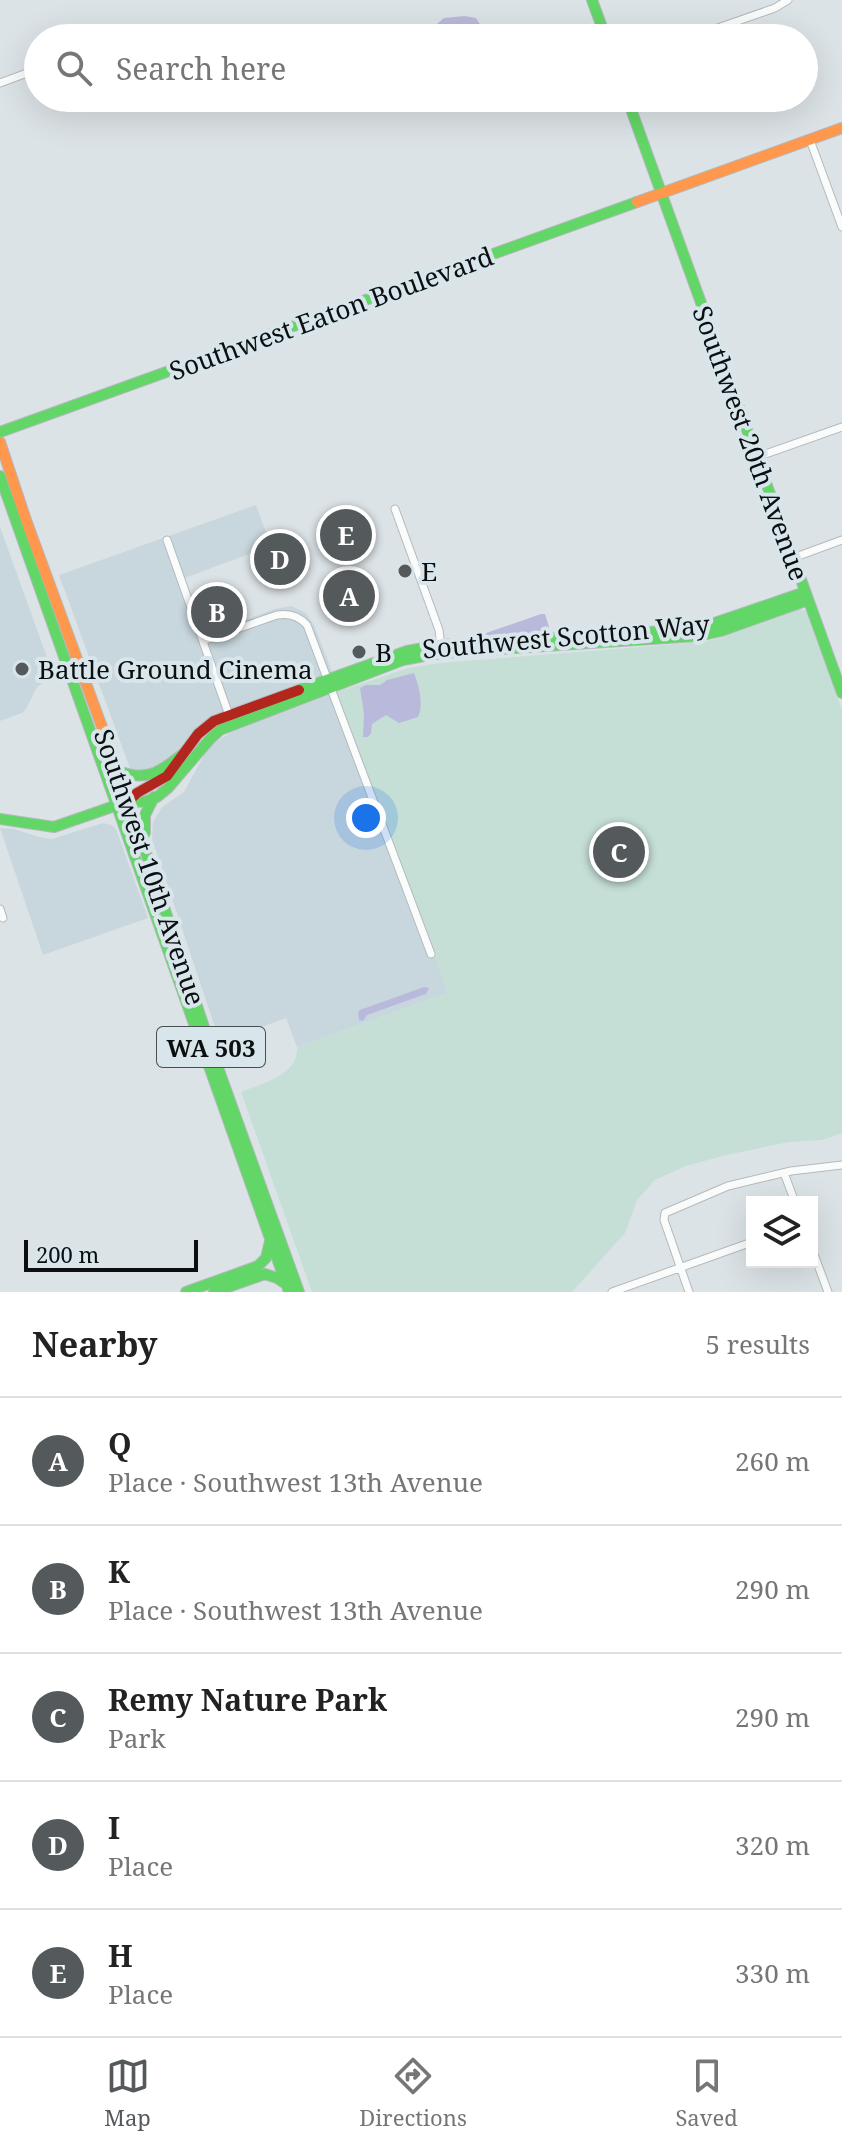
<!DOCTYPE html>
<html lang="en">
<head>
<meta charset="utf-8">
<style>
	:root { --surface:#fff; --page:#f2f2f2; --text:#222; --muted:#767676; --line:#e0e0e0; --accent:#54595c }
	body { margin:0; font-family:"Noto Serif",serif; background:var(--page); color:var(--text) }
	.controls { position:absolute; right:24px; bottom:24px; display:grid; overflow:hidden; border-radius:0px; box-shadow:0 8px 32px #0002 }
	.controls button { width:72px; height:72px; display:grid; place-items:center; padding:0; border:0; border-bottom:2px solid var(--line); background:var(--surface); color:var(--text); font:40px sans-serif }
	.scale { position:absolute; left:24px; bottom:20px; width:174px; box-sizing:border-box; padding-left:8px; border:4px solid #0b0f11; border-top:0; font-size:22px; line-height:28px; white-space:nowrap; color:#0b0f11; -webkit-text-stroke:6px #d8e5ea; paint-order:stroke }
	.you { position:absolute; left:366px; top:818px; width:28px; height:28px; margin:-20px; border:6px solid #fff; border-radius:50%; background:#1a73e8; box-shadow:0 0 0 12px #1a73e833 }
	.badge { display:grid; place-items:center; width:52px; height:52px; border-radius:50%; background:var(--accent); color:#fff; font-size:26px; font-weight:700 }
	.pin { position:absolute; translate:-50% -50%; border:4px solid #fff; box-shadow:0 2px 8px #0006 }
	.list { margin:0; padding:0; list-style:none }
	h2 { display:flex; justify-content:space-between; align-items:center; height:104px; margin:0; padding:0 32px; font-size:34px }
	h2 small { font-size:26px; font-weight:400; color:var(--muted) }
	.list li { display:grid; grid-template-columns:52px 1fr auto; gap:24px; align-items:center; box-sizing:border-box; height:128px; padding:0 32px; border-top:2px solid var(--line) }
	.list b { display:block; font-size:30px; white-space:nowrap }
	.list p { margin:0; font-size:26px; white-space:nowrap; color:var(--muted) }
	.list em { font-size:26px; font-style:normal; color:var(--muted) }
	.icon { flex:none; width:44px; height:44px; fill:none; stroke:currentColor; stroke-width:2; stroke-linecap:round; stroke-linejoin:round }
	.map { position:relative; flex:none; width:842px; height:1292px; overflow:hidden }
	.search { position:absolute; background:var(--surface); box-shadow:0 8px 32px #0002; left:24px; right:24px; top:24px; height:88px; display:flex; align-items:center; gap:20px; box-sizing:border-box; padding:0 28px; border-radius:44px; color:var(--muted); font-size:30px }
	.sheet { height:744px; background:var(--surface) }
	nav { display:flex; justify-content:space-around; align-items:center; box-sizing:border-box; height:112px; border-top:2px solid var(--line); background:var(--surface); font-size:22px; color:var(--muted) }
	nav a { display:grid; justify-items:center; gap:4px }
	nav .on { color:var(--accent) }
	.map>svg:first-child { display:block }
</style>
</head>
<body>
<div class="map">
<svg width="842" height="1292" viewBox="0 0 842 1292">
	<rect width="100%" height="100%" fill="#dce3e6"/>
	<path fill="#c8d7dd" d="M256,505l15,41 -92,34 21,56 75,-27 16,-3 15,7 8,12 19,49 -126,47 -13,10 -20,25 -22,16 -21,-1 -72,-196z
		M0,527l53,147 -2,3 -14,10 -11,22 -4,4 -22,8z
		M337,692l111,301 -151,54 -11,-29 -66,24 -68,-203 1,-17 9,-15 22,-15 25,-46 21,-13z
		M103,823l9,2 4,4 32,89 -105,37 -43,-127 14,1 25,8 13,2z"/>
	<path fill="#c5dfd6" d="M798,608l8,3 36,99v423l-20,7 -33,2 -63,13 -40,11 -31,14 -18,20 -12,33 -53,59h-260l-71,-200c21,-9 57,-16 56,-45l151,-54 -111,-301 71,-24 32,-5 263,-21 20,-5z"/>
	<path fill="#b9badb" d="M465,16l11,2 13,20h-49l-3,-14 7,-6z
		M541,614h4l4,13 -4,5 -59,4v-3z
		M414,673c5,13 10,31 4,44l-19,6 -13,-8 -14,9 -1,9 -3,4h-5l1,-23 -4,-26 6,-3h14l7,-5z
		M424,987l5,1 -3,6 -59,21 -4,6 -4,-1 -1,-7 2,-3z"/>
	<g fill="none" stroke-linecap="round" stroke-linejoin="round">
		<g stroke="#b4b9bc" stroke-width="9">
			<path id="street" d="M689,38l86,-30 13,-8
				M0,83l38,-14
				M810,140l32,87
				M757,457l85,-30
				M395,509l44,121 2,17
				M167,540l62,175
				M793,558l49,-18
				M203,641l74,-26c12,-2 22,1 30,10l124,329
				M0,909l3,9
				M784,1173l11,29
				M812,1249l16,43
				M612,1292l140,-50
				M689,1292l-25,-72 1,-7 63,-27 63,-15 51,-6"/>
		</g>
		<g stroke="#b4b9bc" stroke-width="12">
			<path id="fast" d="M592,0l14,38
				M627,98l215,595
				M0,432l637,-230
				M0,476l289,816
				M299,690l108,-39 33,-6 257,-16 108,-37
				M119,771c29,12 43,-1 65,-18
				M124,787l88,264 87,241
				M0,819l54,8 75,-26 15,1 13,-5 11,-9 42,-49 10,-9 183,-70 38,-7 257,-17 23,-5 87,-31
				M145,833v-18l9,-18
				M186,1292l72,-26 8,-8 4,-17
				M214,1292l51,-18 12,4 9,6"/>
		</g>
		<g stroke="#b4b9bc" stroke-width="12">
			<path id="slow" d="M637,202l205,-74
				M0,442l26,78 98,267"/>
		</g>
		<g stroke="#b4b9bc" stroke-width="12">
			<path id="jam" d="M129,801l8,-8 30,-17 31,-42 16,-13 85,-31"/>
		</g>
		<use href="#street" stroke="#fafbfb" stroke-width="7"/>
		<use href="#fast" stroke="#63d668" stroke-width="10"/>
		<use href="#slow" stroke="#ff974d" stroke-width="10"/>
		<use href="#jam" stroke="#b3261e" stroke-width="10"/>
	</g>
	<g fill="#54595c" stroke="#d8e5ea" stroke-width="3">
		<circle cx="405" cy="571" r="8"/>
		<circle cx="359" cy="652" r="8"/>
		<circle cx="22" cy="669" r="8"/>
	</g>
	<g text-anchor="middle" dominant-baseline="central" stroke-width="8" stroke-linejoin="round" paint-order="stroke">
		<rect fill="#d8e5ea" stroke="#484f52" stroke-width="2" x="157" y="1027" width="108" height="40" rx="6"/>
		<g font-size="24" font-weight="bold" fill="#0b0f11">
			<text x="211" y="1047">WA 503</text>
		</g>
		<g font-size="26" fill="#0b0f11" stroke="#d8e5ea">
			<text transform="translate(331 313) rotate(-20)">Southwest Eaton Boulevard</text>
			<text transform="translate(751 443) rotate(70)">Southwest 20th Avenue</text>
			<text transform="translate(566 636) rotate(-5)">Southwest Scotton Way</text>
			<text transform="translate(150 867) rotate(71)">Southwest 10th Avenue</text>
		</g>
		<g font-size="26" fill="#0b0f11" stroke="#d8e5ea" text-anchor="start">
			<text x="421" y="571">E</text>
			<text x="375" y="652">B</text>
			<text x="38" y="669">Battle Ground Cinema</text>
		</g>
	</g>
</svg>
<div class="controls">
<button><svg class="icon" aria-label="layers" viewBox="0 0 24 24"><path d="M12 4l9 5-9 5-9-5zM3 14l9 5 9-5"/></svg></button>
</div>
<div class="scale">200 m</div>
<div class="you"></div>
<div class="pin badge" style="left:349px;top:596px">A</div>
<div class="pin badge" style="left:217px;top:612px">B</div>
<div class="pin badge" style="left:619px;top:852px">C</div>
<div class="pin badge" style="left:280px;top:559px">D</div>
<div class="pin badge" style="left:346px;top:535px">E</div>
<div class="search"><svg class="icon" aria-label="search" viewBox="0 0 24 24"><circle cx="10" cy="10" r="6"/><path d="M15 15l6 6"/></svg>Search here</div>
</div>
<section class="sheet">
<h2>Nearby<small>5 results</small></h2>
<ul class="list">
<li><span class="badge">A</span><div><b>Q</b><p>Place · Southwest 13th Avenue</p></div><em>260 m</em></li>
<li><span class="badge">B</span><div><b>K</b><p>Place · Southwest 13th Avenue</p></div><em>290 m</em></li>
<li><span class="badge">C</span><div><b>Remy Nature Park</b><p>Park</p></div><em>290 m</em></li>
<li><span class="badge">D</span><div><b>I</b><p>Place</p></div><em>320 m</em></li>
<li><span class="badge">E</span><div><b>H</b><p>Place</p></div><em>330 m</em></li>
</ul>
</section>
<nav>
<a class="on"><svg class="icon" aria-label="map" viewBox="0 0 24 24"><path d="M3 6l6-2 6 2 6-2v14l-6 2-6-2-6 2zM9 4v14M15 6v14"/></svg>Map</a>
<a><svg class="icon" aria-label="directions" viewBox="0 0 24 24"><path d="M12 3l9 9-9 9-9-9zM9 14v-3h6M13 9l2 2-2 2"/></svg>Directions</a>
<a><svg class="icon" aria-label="saved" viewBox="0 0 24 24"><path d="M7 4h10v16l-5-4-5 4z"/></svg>Saved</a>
</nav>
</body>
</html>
